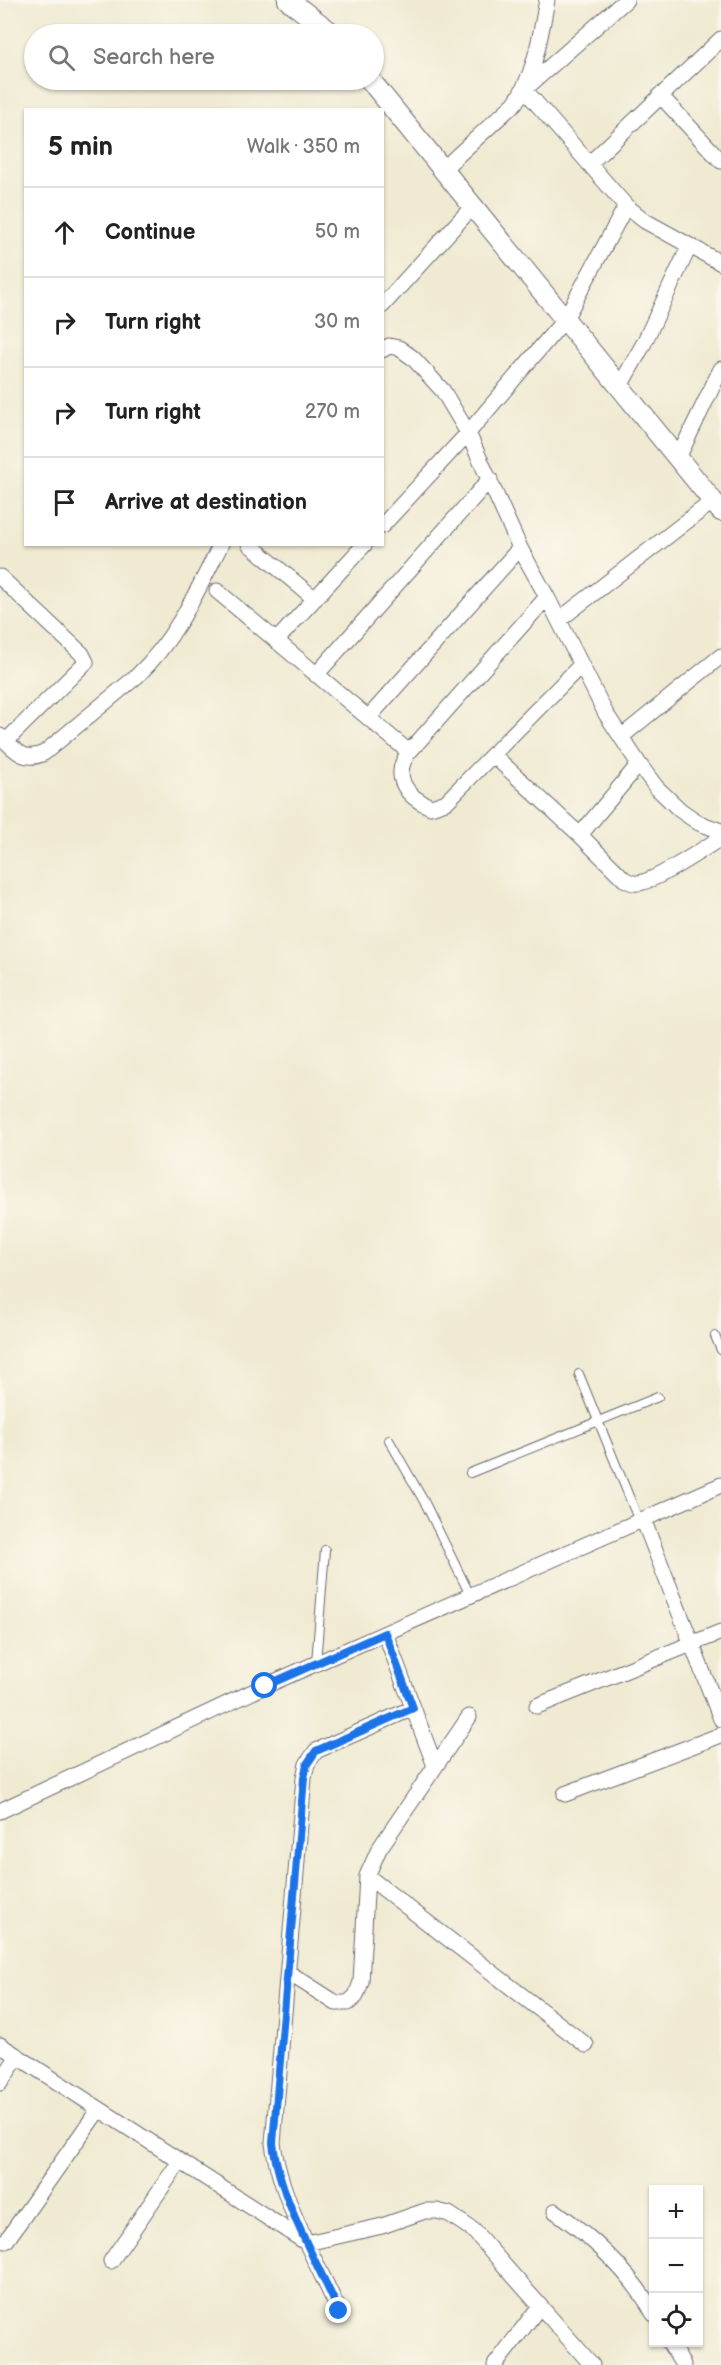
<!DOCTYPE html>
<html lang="en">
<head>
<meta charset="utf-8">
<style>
	:root { --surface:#fff; --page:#f6f6f6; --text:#222; --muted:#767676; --line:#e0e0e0 }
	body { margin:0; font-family:"Balsamiq Sans",sans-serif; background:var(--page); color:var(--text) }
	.controls { position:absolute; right:18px; bottom:18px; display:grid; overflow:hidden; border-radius:0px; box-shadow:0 2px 4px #0004 }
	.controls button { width:54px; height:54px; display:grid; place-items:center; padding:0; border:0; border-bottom:2px solid var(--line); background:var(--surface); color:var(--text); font:30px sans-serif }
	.stop { position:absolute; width:18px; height:18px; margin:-14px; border:4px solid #1a73e8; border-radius:50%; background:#fff }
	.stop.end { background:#1a73e8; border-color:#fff; box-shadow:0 2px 6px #0008 }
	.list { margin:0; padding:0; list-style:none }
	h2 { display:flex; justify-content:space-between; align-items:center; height:78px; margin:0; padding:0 24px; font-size:26px }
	h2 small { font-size:20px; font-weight:400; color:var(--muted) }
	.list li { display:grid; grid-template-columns:39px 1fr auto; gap:18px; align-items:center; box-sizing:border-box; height:90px; padding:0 24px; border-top:2px solid var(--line) }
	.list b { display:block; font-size:22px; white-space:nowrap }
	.list em { font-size:20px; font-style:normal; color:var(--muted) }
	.icon { flex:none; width:33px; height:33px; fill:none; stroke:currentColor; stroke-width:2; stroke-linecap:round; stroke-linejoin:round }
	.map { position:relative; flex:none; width:721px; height:2365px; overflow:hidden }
	.search { position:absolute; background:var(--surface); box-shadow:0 2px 4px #0004; left:24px; top:24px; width:360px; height:66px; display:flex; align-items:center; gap:15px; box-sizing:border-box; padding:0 21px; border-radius:33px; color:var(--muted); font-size:22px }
	.panel { position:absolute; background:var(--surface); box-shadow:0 2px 4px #0004; left:24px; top:108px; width:360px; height:438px; border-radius:0px }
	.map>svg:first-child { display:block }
</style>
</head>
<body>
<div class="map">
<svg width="721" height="2365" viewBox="0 0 721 2365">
	<rect width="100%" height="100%" fill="#fbf7ec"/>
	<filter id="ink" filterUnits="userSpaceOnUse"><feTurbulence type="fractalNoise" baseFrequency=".0167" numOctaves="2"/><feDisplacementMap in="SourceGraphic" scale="12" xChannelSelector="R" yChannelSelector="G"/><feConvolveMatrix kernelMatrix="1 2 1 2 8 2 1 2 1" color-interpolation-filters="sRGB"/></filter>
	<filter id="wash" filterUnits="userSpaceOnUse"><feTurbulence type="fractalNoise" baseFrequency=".008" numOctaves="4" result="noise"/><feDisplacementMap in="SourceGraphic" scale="24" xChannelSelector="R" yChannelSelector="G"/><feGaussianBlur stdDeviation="1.35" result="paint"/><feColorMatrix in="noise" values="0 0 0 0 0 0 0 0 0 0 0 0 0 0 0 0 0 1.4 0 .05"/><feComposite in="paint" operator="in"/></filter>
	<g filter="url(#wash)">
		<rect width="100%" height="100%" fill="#f0ead2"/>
	</g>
	<g filter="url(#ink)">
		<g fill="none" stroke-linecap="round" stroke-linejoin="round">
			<g stroke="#6a6870" stroke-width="10">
				<path id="service" d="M715,1336l6,14
					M579,1374l60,147
					M389,1440l37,65 44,90
					M470,1473l188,-76
					M316,1663l9,-113"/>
			</g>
			<g stroke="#6a6870" stroke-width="17">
				<path id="minor" d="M527,87l99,-87
					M524,89l102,117 19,15 76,42
					M660,95l61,66
					M589,164l132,-125
					M443,169l72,-66c21,-31 25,-67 32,-103
					M382,306l91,-100
					M382,350l7,-4 10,2 14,10 30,33 25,42 52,115 27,49 59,117 33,50 17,23 24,23 19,13 22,8
					M620,386l23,-41 46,-98
					M678,458l43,-89
					M382,526l86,-93 97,-114 61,-113
					M249,544l66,55
					M0,577l82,77 4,8 -80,79
					M217,591l192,161
					M547,597l-138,155c-18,24 -3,45 22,55l15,-5 135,-137
					M559,620l154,-119
					M276,641l89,-97
					M316,675l174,-196
					M368,718l152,-170
					M0,736c15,13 23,27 44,17l93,-77c38,-36 61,-86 84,-132
					M621,737l100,-81
					M493,755l87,80 44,44c4,2 8,5 13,4 17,0 67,-35 84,-45
					M580,835l59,-71
					M643,1519l78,200
					M385,1633l50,133
					M537,1706l184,-74
					M565,1794l156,-59
					M0,1811l265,-125 456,-201
					M367,1876l219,169
					M289,1973l47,30h12l8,-7 5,-14 6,-106 12,-27 90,-132
					M0,2045l307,198 75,-17 43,-15h12l12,3 24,16 119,135
					M0,2083l18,-27
					M555,2211c38,27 76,62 99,103
					M6,2241l93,-132
					M111,2261l69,-100
					M339,2311c-23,-50 -59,-113 -66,-168l31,-365 3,-14 9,-13 97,-43
					M669,2342l14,23
					M495,2365l45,-59"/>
			</g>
			<g stroke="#6a6870" stroke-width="22">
				<path id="tertiary" d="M288,0l45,34
					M370,80l351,431"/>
			</g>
			<use href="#service" stroke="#fff" stroke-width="8"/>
			<use href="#minor" stroke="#fff" stroke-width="15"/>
			<use href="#tertiary" stroke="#fff" stroke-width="20"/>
		</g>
	</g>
	<g fill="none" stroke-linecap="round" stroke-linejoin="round" filter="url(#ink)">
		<path stroke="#1a73e8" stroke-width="8" d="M265,1686l120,-53 28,75 -97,43 -9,13 -3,14 -31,365c6,54 43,118 66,168"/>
	</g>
</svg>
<div class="controls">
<button>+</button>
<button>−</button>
<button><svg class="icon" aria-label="locate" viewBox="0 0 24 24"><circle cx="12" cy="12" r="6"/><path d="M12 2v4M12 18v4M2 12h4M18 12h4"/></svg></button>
</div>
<div class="stop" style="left:265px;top:1686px"></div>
<div class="stop end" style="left:339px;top:2311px"></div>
<div class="search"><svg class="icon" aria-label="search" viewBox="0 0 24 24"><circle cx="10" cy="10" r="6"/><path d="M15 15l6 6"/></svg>Search here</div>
<section class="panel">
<h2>5 min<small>Walk · 350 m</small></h2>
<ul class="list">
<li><svg class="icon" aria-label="ahead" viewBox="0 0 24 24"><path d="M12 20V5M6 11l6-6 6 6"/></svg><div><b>Continue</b></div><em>50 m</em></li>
<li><svg class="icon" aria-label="right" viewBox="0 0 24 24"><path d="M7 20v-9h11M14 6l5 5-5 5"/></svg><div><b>Turn right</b></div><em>30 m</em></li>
<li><svg class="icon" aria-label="right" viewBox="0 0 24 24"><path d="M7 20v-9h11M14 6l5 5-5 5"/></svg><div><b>Turn right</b></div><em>270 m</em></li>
<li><svg class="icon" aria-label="arrive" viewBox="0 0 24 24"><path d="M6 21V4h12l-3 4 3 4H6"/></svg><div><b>Arrive at destination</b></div></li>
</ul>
</section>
</div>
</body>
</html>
